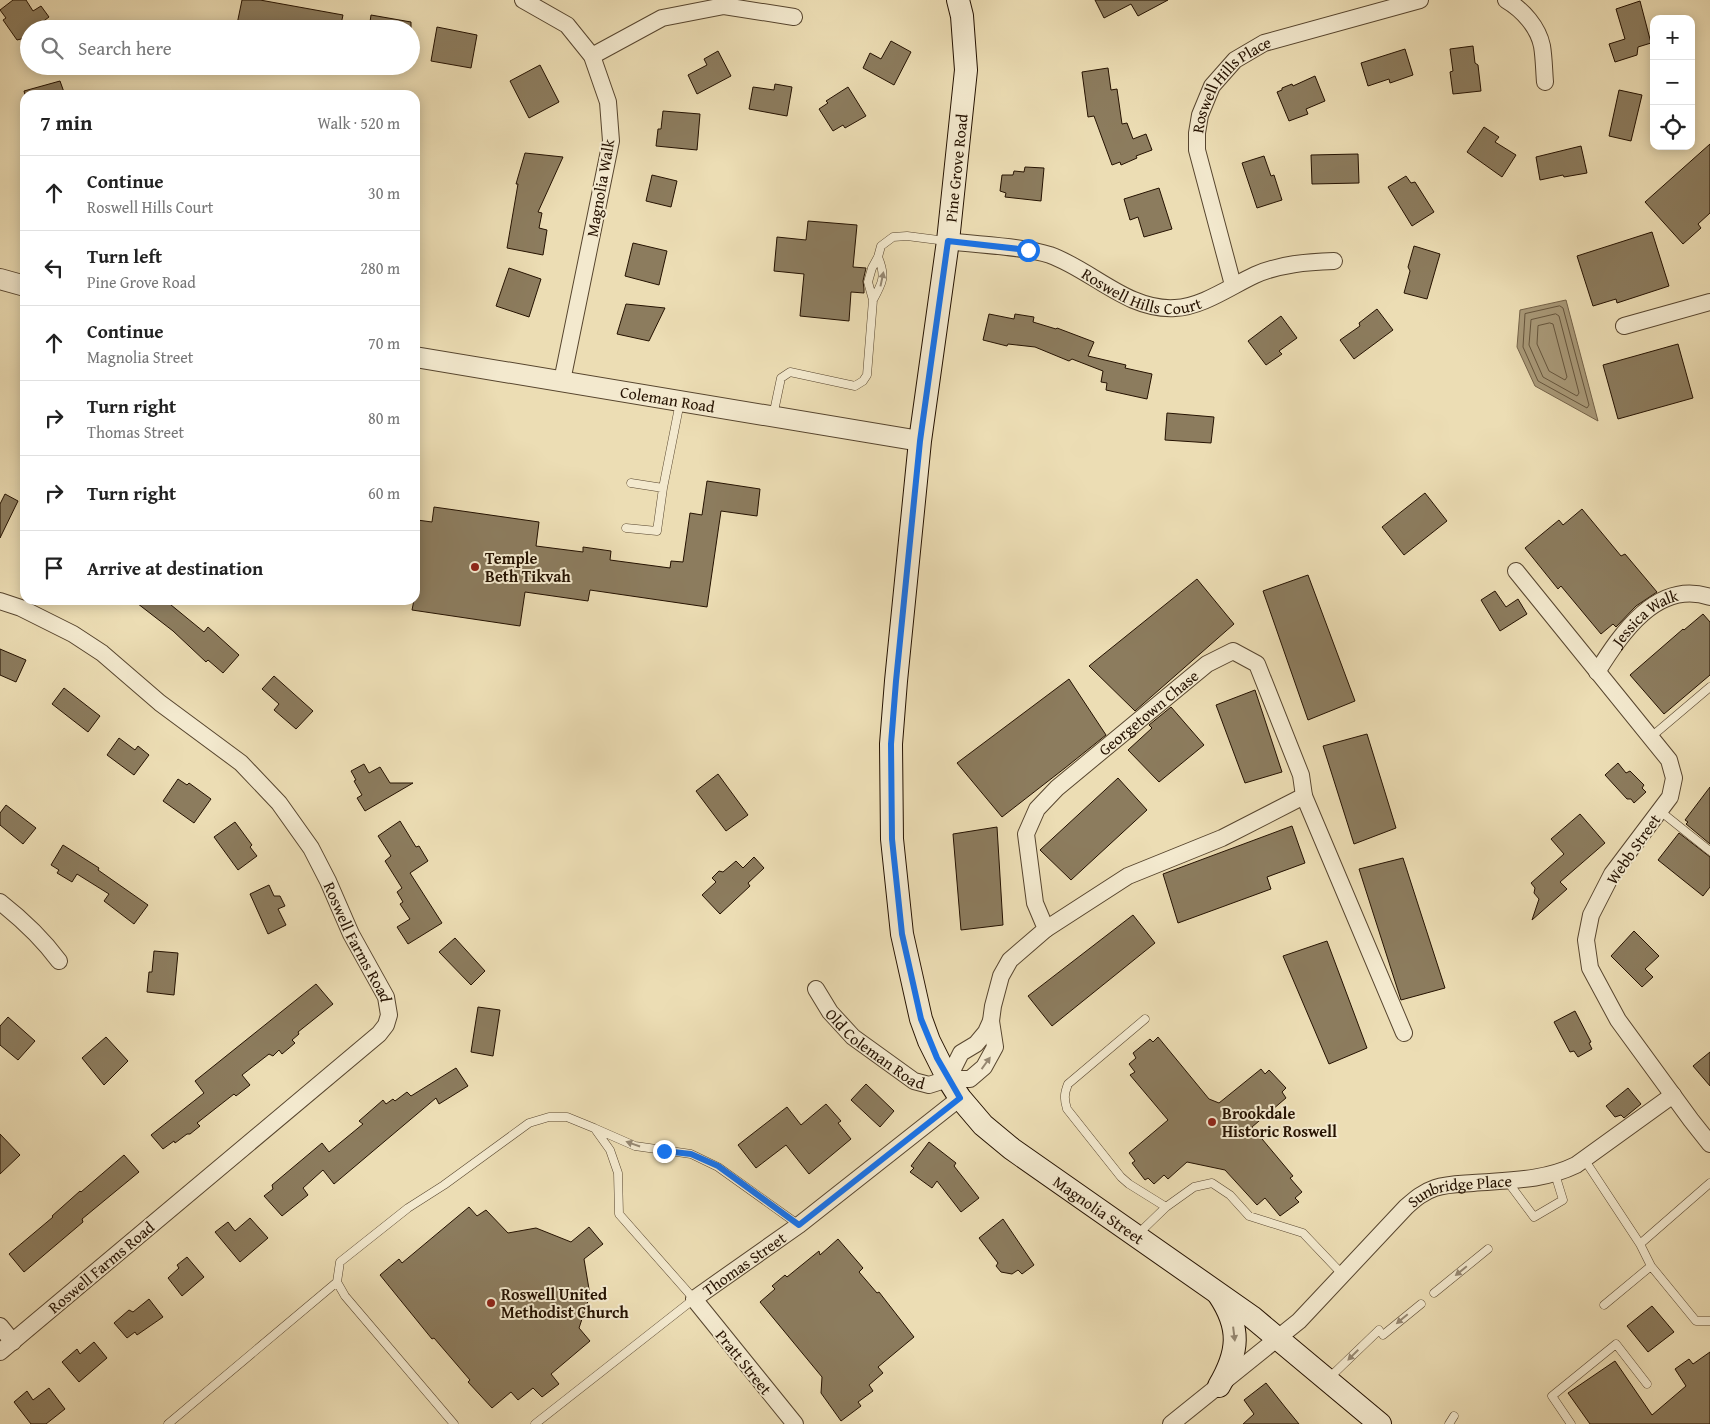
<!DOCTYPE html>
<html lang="en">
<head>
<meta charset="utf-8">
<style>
	:root { --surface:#fff; --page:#f2f2f2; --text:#222; --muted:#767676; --line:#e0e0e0 }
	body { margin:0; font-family:"Gentium Book Plus",serif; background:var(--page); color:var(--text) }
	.controls { position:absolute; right:15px; top:15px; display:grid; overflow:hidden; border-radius:10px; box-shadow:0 2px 12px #0003 }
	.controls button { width:45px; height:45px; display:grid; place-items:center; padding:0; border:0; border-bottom:1px solid var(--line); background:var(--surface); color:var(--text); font:25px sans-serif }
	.stop { position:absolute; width:15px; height:15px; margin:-11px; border:4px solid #1a73e8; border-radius:50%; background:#fff }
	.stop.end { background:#1a73e8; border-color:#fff; box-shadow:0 1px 5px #0008 }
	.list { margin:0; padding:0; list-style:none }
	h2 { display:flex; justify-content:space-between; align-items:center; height:65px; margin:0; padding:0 20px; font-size:21px }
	h2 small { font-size:16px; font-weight:400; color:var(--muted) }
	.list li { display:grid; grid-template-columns:32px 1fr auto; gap:15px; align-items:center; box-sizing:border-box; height:75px; padding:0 20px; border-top:1px solid var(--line) }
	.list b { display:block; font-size:19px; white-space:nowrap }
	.list p { margin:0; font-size:16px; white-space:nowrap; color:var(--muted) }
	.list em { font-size:16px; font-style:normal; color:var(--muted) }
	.icon { flex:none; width:28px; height:28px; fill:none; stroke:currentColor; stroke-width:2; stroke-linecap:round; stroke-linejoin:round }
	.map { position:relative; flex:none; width:1710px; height:1424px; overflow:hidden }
	.search { position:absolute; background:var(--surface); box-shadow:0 2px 12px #0003; left:20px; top:20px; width:400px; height:55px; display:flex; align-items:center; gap:12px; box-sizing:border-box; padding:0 18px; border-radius:28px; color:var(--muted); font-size:19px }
	.panel { position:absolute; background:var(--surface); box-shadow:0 2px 12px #0003; left:20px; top:90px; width:400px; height:515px; border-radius:15px }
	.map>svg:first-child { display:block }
</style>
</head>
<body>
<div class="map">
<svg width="1710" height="1424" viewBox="0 0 1710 1424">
	<rect width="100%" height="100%" fill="#ecddb4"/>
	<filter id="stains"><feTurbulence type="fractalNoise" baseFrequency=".004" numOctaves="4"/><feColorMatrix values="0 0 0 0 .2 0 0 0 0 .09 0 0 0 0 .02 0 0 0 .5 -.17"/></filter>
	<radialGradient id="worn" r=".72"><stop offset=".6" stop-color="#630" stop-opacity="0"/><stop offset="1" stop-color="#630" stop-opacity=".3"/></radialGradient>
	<path fill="#a89877" stroke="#746248" d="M1566,300l32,121 -63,-35 -18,-39 3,-37z"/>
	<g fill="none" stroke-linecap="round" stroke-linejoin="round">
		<path stroke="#66553c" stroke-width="1" d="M1560,306l3,2 26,97 -2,3 -49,-27 -15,-34 2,-33z
			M1556,314l3,2 20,77 -2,3 -34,-19 -14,-32 2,-25z
			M1550,323l3,1 14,53 -2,3 -16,-9 -12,-27 1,-18z"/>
	</g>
	<path fill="#8c7c5e" stroke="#251201" d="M13,0h13l7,11 8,-5 8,11 -8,6 4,6h-16v8l-12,3 -14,-20 3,-2 -6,-8z
		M242,0h18l83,15 -3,14h-104z
		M1095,0h73l-30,16 -7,-12 -27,14z
		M1640,1l11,42 -13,4 -1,8 -22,7 -6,-18 16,-5 -9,-30z
		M371,15l40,7v7h-42z
		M437,27l40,8 -6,33 -40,-7z
		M891,41l20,11 -17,33 -31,-17 7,-15 11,6z
		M1473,46l2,17 3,2 3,26 -28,3 -3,-22 3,-1 -3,-22z
		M1405,49l8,26 -23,8 -1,-4 -21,7 -7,-23z
		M718,51l13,25 -34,18 -9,-19 19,-10 -3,-6z
		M540,65l19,37 -30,16 -19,-37z
		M1108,68l3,22 6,-1 5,35 5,-1 6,16 13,-5 6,16 -16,6 1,2 -16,7 -1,-3 -8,3 -18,-49 -6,1 -6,-45z
		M1315,76l10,25 -19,8 2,5 -19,7 -12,-29 5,-2v-2l10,-4 1,2z
		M60,81l5,14h-40l-1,-4z
		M775,84l17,3 -5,29 -38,-7 4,-22 21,3z
		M848,87l18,29 -21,12 -2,-3 -10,6 -14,-22 9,-6 -2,-2z
		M1619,90l23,5 -11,46 -22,-5z
		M663,111l37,3 -3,36 -41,-4 2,-17h3z
		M1484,127l15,10 -4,5 21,13 -14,22 -35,-25z
		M1710,144v69l-12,11 3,4 -18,16 -38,-42z
		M1581,146l6,27 -23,4 -1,-2 -23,5 -4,-23z
		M525,153l38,4 -25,55 4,1 -3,15 8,2 -4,25 -36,-7 11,-64h-2z
		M1358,154l1,29 -47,1 -1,-29z
		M1264,156l7,20 3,-1 8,25 -25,8 -15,-45z
		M1025,167l19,1 -3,33 -36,-4 1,-4 -6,-2 2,-16h11l1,-4 10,1z
		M652,175l25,6 -6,26 -25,-6z
		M1406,176l5,7 4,-1 19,30 -22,14 -24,-39z
		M1159,188l13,41 -28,8 -6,-20 -8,3 -6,-21z
		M808,221l49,4 -4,42 13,1 -3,13 1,8v4l-13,-1 -2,29 -49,-5 4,-42 -30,-3 3,-34 29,3z
		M1652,232l17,54 -52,17 -1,-4 -23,7 -16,-50z
		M633,243l34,8 -8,34 -34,-9z
		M1414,246l26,8 -13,45 -23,-6 6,-22 -2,-4z
		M509,268l32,11 -12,38 -33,-11z
		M626,304l39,4 -16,33 -32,-7z
		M1377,309l16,21 -39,29 -14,-19 20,-14 -1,-3z
		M989,314l25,5 1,-5 19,3 -1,5 23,7 1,-1 37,14 -6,14 38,9 -1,3 27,6 -5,25 -41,-9 1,-7 -6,-1 2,-11 -31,-12 -3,2 -34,-14 -27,-3 -1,2 -24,-6z
		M1281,316l16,22 -18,13 3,3 -16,11 -18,-24z
		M1678,344l15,54 -75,21 -15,-54z
		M1167,413l47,4 -3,26 -46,-3z
		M707,481l53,8 -3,27 -36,-5 -14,96 -117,-17 -2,11 -63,-9 -5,34 -108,-16 2,-10h1v-68l2,-12 15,2 2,-15 105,15 -3,24 47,6v-5l28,4 -1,9 60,8 1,-7 12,1 7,-49 12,2z
		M1425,493l22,28 -43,34 -22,-28z
		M5,494l13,7 -18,37v-34z
		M1582,509l39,47 4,-2 32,38 -21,14 -20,21 -3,-3 -12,10 -40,-48 -3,3 -33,-41 34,-28 4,5z
		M1308,575l47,126 -47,19 -45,-129z
		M1197,579l37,45 -99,87 -46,-45z
		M1495,591l11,16 12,-8 9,15 -27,17 -19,-31z
		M133,600h32l39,32 4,-5 31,28 -16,18 -15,-13 -2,2 -33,-31z
		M1703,614l7,8v53l-46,39 -34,-39 53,-46 1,1z
		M0,649l26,11 -10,22 -16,-7z
		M274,676l39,35 -17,18 -22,-19 5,-6 -17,-15z
		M1069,679l37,56 -41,33 -63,49 -45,-54z
		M64,688l36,28 -12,16 -36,-28z
		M1255,690l27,82 -37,11 -29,-78z
		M1171,707l33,38 -45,37 -31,-32 24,-22 -3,-3z
		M1367,734l29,94 -42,16 -31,-98z
		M119,738l16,12 3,-4 11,9 -15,20 -27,-20z
		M1618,763l8,10 4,-2 14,14 -2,3 4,4 -12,11 -3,-4h-4l-22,-24z
		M364,764l5,9 11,-6 10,16h23l-48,28 -8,-13 5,-3 -8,-14 2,-1 -5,-9z
		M718,774l30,41 -22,16 -30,-40z
		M1118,778l29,32 -76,70 -31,-30z
		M178,779l9,6 2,-2 22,16 -17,24 -31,-22z
		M1710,787v57l-24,-20 2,-2 -3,-2z
		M6,805l30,23 -13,16 -23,-19v-12z
		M1580,814l25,29 -45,39 7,7 -35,31 7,-21 -5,-6 1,-5 -4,-5 33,-29 -13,-15z
		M400,821l16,26 3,-1 9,15 -18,12 32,50 -34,21 -11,-17 13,-8 -10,-15 3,-2 -6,-10 5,-4 -17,-27 6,-5 -13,-20z
		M235,822l17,23 -2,2 7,9 -19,14 -24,-33z
		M1292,826l13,37 -38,14 4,12 -93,34 -15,-49z
		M997,827l6,98 -42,5 -8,-96z
		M1679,833l31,24v30l-7,9 -45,-36z
		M63,845l36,23 -1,2 50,35 -14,19 -30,-23 5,-7 -32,-20 -5,8 -15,-9 2,-3 -8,-5z
		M754,857l10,11 -16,15 2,3 -30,28 -18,-19 14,-13 -4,-4 7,-7 4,1 13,-11 7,7z
		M1403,858l42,130 -44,12 -42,-131z
		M269,885l5,11h6l5,10 -7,3 8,16 -18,9 -18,-40z
		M1133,915l22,28 -103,83 -24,-30z
		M1634,931l25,25 -14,13 8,8 -11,10 -31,-31z
		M455,938l30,33 -14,14 -32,-33z
		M1327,941l40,107 -38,16 -46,-108z
		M154,951l24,2 -4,42 -27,-3 2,-20h3z
		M316,984l17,20 -35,28 1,2 -7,6 3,3 -13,11 -3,-4 -6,6 -4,-2 -27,21 8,10 -14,11 -2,-2 -37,29 3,3 -10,8h-3l-12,9 -1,-2 -11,8 -12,-14 53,-42 -9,-12z
		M478,1007l22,3 -7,46 -22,-4z
		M1575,1011l16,31 -2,1 3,6 -14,8 -4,-6 -4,1 -16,-30z
		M8,1017l27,24 -17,19 -18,-15v-19z
		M106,1037l22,24 -24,24 -22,-27z
		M1158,1037l51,62 10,4 42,-34 4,5 4,-4 17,18 -4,4 4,6 -34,29 41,49 -3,2 12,14 -7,6 4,4 -19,14 -15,-18 -8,7 -32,-35 -38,-8 -19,17 -4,-4 -10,9 -6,-6 -3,2 -13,-17 3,-2 -6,-8 39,-33 -38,-45 5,-3 -6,-8 7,-6 -3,-5 17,-14 3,3z
		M1710,1052v34l-17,-20z
		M456,1068l12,18 -29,18 -3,-6 -102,86 -11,-14 -20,18 5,7 -26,21 -18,-20 9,-7 -1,-4 50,-42 7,9 34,-28 -4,-3 24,-21 3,4 7,-5 2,2 12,-9 4,4z
		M866,1084l28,27 -14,16 -29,-27z
		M1628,1088l13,16 -17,14 -3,-3 -6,2 -9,-11z
		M826,1104l15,17 -3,2 13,16 -42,35 -23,-29 -30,23 -18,-23 49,-38 14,18z
		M0,1134l20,21 -20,19z
		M929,1142l27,21 -2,3 25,32 -18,14 -24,-31 -5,7 -22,-16 4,-4 -3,-2z
		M124,1155l15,17 -57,47 1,3 -59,50 -15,-18 44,-37 -1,-1 28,-25 1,1z
		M469,1207l8,9 9,-6 22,23 28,-5 35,14 18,-15 14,17 -19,15 6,36 -11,33 11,13 -39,33 8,10 -17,13 -9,-9 -15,12 -7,-8 -19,16 -24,-26 2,-2 -36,-42 -2,1 -52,-64 19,-16 3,4z
		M250,1218l18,20 -28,24 -25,-30 13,-10 7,9z
		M1003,1219l31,46 -12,9 -4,-4 -6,4 -11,-2 -5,-6 2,-3 -19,-25z
		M838,1239l25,29 -4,4 18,21 2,-1 35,45 -36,30 5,6 -14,12 4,6 -15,11 3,4 -20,15 -20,-28 1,-16 -62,-75 15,-13 -3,-3 13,-11 2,2 32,-26 1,4z
		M187,1257l17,20 -22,19 -14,-18 11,-10 -2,-3z
		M149,1299l14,18 -26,18 -2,-3 -8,6 -13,-15 15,-13 4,2z
		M1652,1306l22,26 -26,20 -21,-26z
		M94,1342l13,16 -28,24 -17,-20 15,-13 3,5z
		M1710,1352v72h-120l-22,-31 47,-32 37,54 34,-29 -11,-17 14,-10 4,5z
		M1266,1383l19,24 14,17h-56l11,-10 -10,-14z
		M49,1388l16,21 -19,15h-15l-17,-22 13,-11 6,9z"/>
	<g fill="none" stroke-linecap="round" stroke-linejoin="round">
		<g stroke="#57452e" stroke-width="9">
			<path id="service" d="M873,300c10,-18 13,-24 5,-43
				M773,416l8,-38 9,-6 65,14 8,-5 4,-6 6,-75 -5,-18 4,-14 6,-11 3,-11 12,-9 14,-1 39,5
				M631,483l32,5
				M626,528l31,3 6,-43 17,-86
				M1651,737l59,-50
				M1660,811l50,40
				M1145,1019l-77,65c-4,10 -4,15 -1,25l54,68 8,7 37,23
				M1584,1159l56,85 11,22 45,55h14
				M1508,1182l26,35 29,-17 -8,-26
				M1138,1234l28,-27 28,-20 18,-4 18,12 19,21 54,17 40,42
				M1640,1244l70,-61
				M337,1282l8,14 109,128
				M1434,1293l54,-44
				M1604,1305l47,-39
				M1383,1335l38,-31
				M1328,1379l51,-49
				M168,1424l169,-142 3,-20 68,-54 36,-23 85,-62 20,-6h18l27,11 41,18 56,8 27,13 81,58
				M535,1424l159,-125 -75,-85 -1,-41 -8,-23 -15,-21
				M1449,1424l5,-8
				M1571,1424l-19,-28 64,-52 31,40"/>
		</g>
		<g stroke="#57452e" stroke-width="18">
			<g id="minor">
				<path d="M523,0l44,25 25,31 16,46 3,39 -49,240"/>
				<path d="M1506,0c17,10 32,27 36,46 2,12 2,24 3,36"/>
				<path d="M592,56l70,-38 62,-12 70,11"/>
				<path id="s1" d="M948,241c30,4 74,5 102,14 42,15 78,56 125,53 27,-1 56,-22 80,-33 25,-11 52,-13 79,-14"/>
				<path id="s2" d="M1233,285l-36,-135v-17l3,-18 12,-29 23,-26 29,-17 156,-43"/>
				<path d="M1624,326l86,-24"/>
				<path d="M1516,571l153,189 5,18 -4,19 -58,77 -21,41 -5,25 4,28 28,52 73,100 19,24"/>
				<path id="s3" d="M0,601l21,7 52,26 29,19 58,50 81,60 38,40 32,45 17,33 23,53 35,63 3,18 -3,10 -7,9 -379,318"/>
				<path id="s4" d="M1597,672c24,-38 60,-93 113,-75"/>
				<path d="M0,902c23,18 42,36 59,59"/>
				<path d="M1046,929l82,-53 94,-38 82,-42"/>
				<path id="s5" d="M816,989l14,23 23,25 61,44 15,4 19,-6h22l14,-12 11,-20 -4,-26"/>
				<path id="s6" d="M948,1079l13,-26 15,-9 10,-12 5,-11 2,-15 8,-30 9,-16 36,-31 -11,-26 -9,-69 11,-25 20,-21 150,-124 26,-13 24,13 44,111 3,21 100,237"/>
				<path d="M0,1326l13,16"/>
				<path id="s7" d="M795,1424l-101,-125 105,-74 161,-127"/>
				<path id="s8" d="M1171,1424l128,-103 107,-114c9,-8 17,-15 29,-19 12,-4 25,-4 38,-5 36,-3 70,-2 103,-18l97,-70"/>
			</g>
		</g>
		<g stroke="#57452e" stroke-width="22">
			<g id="tertiary">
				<path d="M0,279l25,7"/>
				<path id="s9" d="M415,357l505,84"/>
			</g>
		</g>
		<g stroke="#251201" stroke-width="24">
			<g id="secondary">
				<path id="s10" d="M958,0l4,16 4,54 -18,171 -28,200 -24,240 -5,63 1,95 10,95 19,85 8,22 19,38 12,19 23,27 29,24 240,168 128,107"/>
				<path d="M1219,1295c22,33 20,57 0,91"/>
			</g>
		</g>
		<use href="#service" stroke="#f3e9ce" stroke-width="8"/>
		<use href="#minor" stroke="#f3e9ce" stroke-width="16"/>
		<use href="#tertiary" stroke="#f3e9ce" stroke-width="20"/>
		<use href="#secondary" stroke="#f3e9ce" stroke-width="22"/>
	</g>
	<defs><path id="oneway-solid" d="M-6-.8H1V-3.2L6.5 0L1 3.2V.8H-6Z" transform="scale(1.25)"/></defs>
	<g fill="#968872">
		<use href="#oneway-solid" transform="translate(882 279) rotate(-78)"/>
		<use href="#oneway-solid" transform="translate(986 1063) rotate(-54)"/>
		<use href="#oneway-solid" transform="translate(633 1144) rotate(-161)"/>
		<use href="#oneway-solid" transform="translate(1461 1271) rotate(141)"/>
		<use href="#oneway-solid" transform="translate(1402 1319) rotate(140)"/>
		<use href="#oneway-solid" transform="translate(1234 1334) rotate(83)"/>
		<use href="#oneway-solid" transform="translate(1353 1355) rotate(135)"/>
	</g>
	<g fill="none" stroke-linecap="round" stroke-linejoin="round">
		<path stroke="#1a73e8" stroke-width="6" d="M664,1151l27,3 27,12 81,59 161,-127 -23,-40 -16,-39 -19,-85 -10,-95 -1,-95 5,-63 24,-240 28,-200 80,9"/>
	</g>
	<g fill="#8f2418" stroke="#f3e9ce" stroke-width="2">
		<circle cx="475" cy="567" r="5"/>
		<circle cx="1212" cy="1122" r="5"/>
		<circle cx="491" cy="1303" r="5"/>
	</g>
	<g text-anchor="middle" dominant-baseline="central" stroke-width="4" stroke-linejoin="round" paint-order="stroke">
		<g font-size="16" fill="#251201" stroke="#f3e9ce">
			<text stroke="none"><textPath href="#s2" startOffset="219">Roswell Hills Place</textPath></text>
			<text transform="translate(956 168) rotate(-84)">Pine Grove Road</text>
			<text transform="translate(600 188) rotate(-80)">Magnolia Walk</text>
			<text stroke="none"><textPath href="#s1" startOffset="204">Roswell Hills Court</textPath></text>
			<text stroke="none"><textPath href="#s9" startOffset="256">Coleman Road</textPath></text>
			<text stroke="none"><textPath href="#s4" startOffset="74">Jessica Walk</textPath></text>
			<text stroke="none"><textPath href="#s6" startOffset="459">Georgetown Chase</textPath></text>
			<text transform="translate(1633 849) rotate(-55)">Webb Street</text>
			<text stroke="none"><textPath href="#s3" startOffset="508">Roswell Farms Road</textPath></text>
			<text stroke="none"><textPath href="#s5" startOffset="86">Old Coleman Road</textPath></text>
			<text stroke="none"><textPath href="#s8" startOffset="379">Sunbridge Place</textPath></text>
			<text stroke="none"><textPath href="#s10" startOffset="1294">Magnolia Street</textPath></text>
			<text stroke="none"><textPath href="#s7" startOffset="222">Thomas Street</textPath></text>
			<text transform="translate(101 1267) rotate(-40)">Roswell Farms Road</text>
			<text transform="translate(744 1362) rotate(51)">Pratt Street</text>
		</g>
		<g font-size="16" font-weight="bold" fill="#251201" stroke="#f3e9ce" text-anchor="start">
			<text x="485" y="558">Temple<tspan x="485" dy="18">Beth Tikvah</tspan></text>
			<text x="1222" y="1113">Brookdale<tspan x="1222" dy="18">Historic Roswell</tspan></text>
			<text x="501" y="1294">Roswell United<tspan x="501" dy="18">Methodist Church</tspan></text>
		</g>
	</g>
	<rect width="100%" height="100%" filter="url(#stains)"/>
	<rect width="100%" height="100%" fill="url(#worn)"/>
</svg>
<div class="controls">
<button>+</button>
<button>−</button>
<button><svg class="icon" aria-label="locate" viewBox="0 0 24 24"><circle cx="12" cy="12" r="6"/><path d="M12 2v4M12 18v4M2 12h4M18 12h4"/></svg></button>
</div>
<div class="stop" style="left:1028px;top:250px"></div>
<div class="stop end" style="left:664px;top:1151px"></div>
<div class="search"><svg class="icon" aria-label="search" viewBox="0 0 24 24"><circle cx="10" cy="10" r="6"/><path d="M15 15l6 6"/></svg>Search here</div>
<section class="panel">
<h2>7 min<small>Walk · 520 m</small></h2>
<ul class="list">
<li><svg class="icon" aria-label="ahead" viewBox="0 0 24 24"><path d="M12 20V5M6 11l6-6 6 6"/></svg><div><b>Continue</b><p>Roswell Hills Court</p></div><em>30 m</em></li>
<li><svg class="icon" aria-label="left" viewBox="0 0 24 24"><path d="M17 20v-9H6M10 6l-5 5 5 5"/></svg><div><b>Turn left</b><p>Pine Grove Road</p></div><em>280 m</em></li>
<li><svg class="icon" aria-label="ahead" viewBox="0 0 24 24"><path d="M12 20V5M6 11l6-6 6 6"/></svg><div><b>Continue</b><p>Magnolia Street</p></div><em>70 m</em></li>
<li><svg class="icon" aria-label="right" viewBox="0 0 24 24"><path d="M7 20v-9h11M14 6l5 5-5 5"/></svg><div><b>Turn right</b><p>Thomas Street</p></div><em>80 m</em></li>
<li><svg class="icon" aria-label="right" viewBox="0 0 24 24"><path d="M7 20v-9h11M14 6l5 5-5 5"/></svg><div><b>Turn right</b></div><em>60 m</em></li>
<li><svg class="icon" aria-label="arrive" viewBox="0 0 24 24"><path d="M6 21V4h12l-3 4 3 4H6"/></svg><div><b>Arrive at destination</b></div></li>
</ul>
</section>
</div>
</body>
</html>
